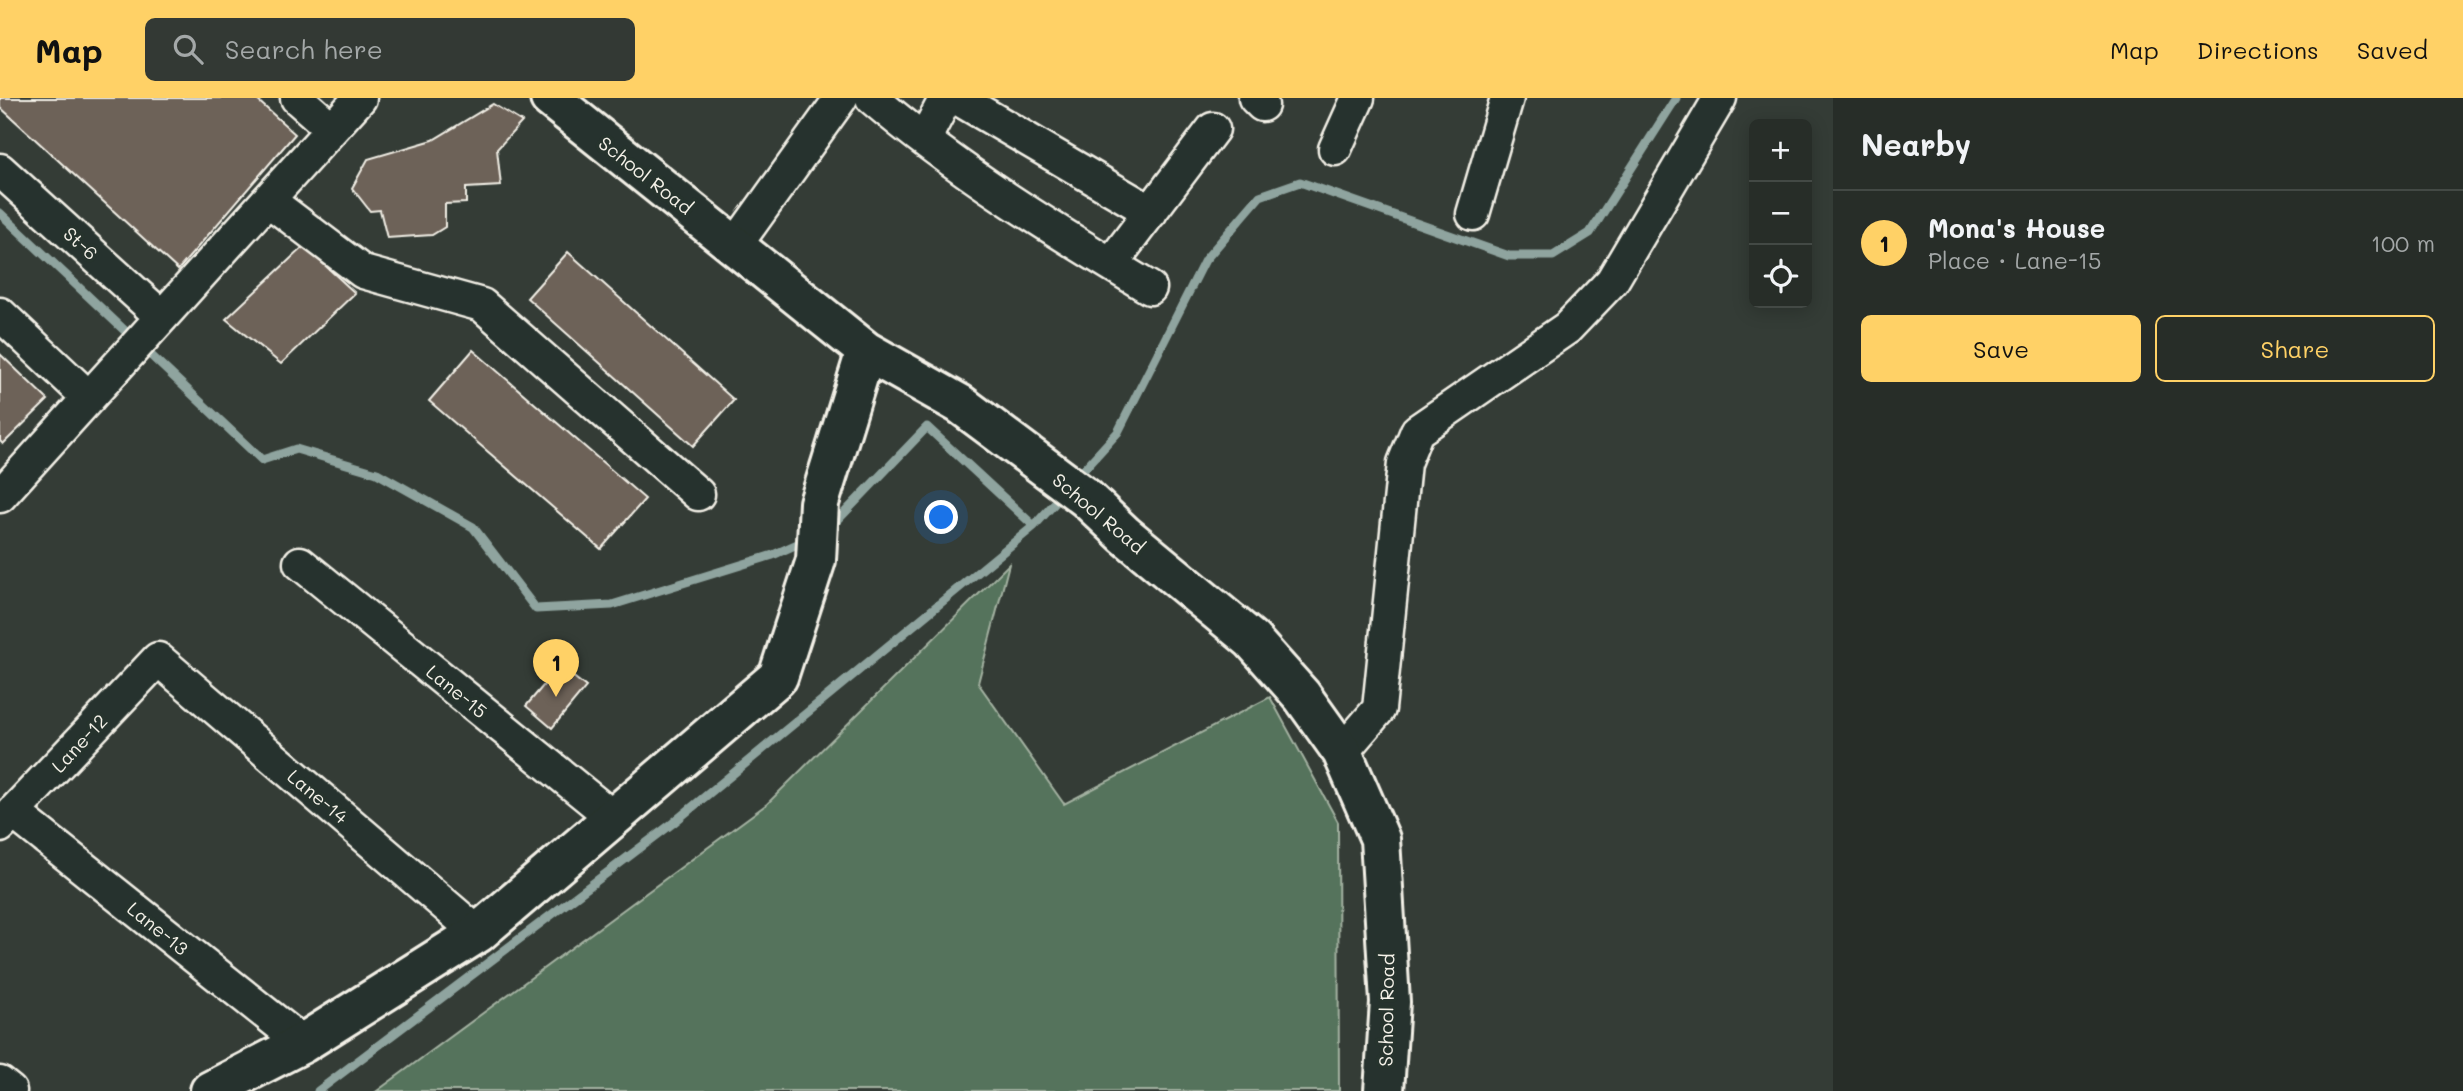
<!DOCTYPE html>
<html lang="en">
<head>
<meta charset="utf-8">
<style>
	:root { --surface:#272d28; --page:#333934; --text:#f1f3f6; --muted:#a4a8a8; --line:#434945; --accent:#ffd166 }
	body { margin:0; font-family:Mali,sans-serif; background:var(--page); color:var(--text) }
	.controls { position:absolute; right:21px; top:21px; display:grid; overflow:hidden; border-radius:10px; box-shadow:0 4px 18px #0003 }
	.controls button { width:63px; height:63px; display:grid; place-items:center; padding:0; border:0; border-bottom:2px solid var(--line); background:var(--surface); color:var(--text); font:35px sans-serif }
	.you { position:absolute; left:942px; top:420px; width:24px; height:24px; margin:-18px; border:5px solid #fff; border-radius:50%; background:#1a73e8; box-shadow:0 0 0 10px #1a73e833 }
	.badge { display:grid; place-items:center; width:46px; height:46px; border-radius:50%; background:var(--accent); color:#111; font-size:23px; font-weight:700 }
	.pin { position:absolute; translate:-50% -58px; filter:drop-shadow(0 2px 4px #0008) }
	.pin::after { content:''; position:absolute; top:37px; width:24px; height:21px; background:inherit; clip-path:polygon(0 0,100% 0,50% 100%) }
	.list { margin:0; padding:0; list-style:none }
	h2 { display:flex; justify-content:space-between; align-items:center; height:91px; margin:0; padding:0 28px; font-size:30px }
	h2 small { font-size:23px; font-weight:400; color:var(--muted) }
	.list li { display:grid; grid-template-columns:46px 1fr auto; gap:21px; align-items:center; box-sizing:border-box; height:105px; padding:0 28px; border-top:2px solid var(--line) }
	.list b { display:block; font-size:26px; white-space:nowrap }
	.list p { margin:0; font-size:23px; white-space:nowrap; color:var(--muted) }
	.list em { font-size:23px; font-style:normal; color:var(--muted) }
	.actions { display:flex; gap:14px; padding:21px 28px }
	.actions a { flex:1; padding:16px 0; border:2px solid var(--accent); border-radius:10px; text-align:center; font-size:24px; color:var(--accent) }
	.actions .main { background:var(--accent); color:#111 }
	.icon { flex:none; width:38px; height:38px; fill:none; stroke:currentColor; stroke-width:2; stroke-linecap:round; stroke-linejoin:round }
	.map { position:relative; flex:none; width:1833px; height:993px; overflow:hidden }
	header { display:flex; align-items:center; gap:42px; box-sizing:border-box; height:98px; padding:0 35px; background:var(--accent); color:#111 }
	header strong { font-size:33px }
	nav { display:flex; gap:38px; margin-inline-start:auto; font-size:24px }
	.search { width:490px; height:63px; background:var(--page); display:flex; align-items:center; gap:18px; box-sizing:border-box; padding:0 24px; border-radius:10px; color:var(--muted); font-size:26px }
	main { display:flex }
	aside { flex:1; background:var(--surface) }
	.map>svg:first-child { display:block }
</style>
</head>
<body>
<header>
<strong>Map</strong>
<div class="search"><svg class="icon" aria-label="search" viewBox="0 0 24 24"><circle cx="10" cy="10" r="6"/><path d="M15 15l6 6"/></svg>Search here</div>
<nav><a>Map</a><a>Directions</a><a>Saved</a></nav>
</header>
<main>
<div class="map">
<svg width="1833" height="993" viewBox="0 0 1833 993">
	<rect width="100%" height="100%" fill="#343c36"/>
	<filter id="ink" filterUnits="userSpaceOnUse"><feTurbulence type="fractalNoise" baseFrequency=".0143" numOctaves="2"/><feDisplacementMap in="SourceGraphic" scale="14" xChannelSelector="R" yChannelSelector="G"/><feConvolveMatrix kernelMatrix="1 2 1 2 8 2 1 2 1" color-interpolation-filters="sRGB"/></filter>
	<g filter="url(#ink)">
		<path fill="#55735b" stroke="#a4b2a2" stroke-width="2" d="M1009,466l-31,119 86,121 206,-107 68,125 1,269h-962l390,-287z"/>
		<g fill="none" stroke-linecap="round" stroke-linejoin="round">
			<path stroke="#8fa49f" stroke-width="9" d="M0,115l262,247 34,-11 81,24 96,54 63,82 76,-4 161,-50 33,-15
				M1075,381l43,-47 87,-172 55,-64 40,-14 209,74h44l37,-23 86,-135
				M831,429l96,-100 107,99
				M318,993l355,-268 361,-297 30,-33"/>
		</g>
		<path fill="#6d6259" stroke="#f4f1e8" stroke-width="2" d="M0,0h255l40,36 -117,136 -178,-163z
			M493,6l29,18 -25,27 4,37 -35,2v15l-21,1v23l-13,8 -45,3 -7,-28 -10,1 -18,-23 16,-29 65,-19z
			M304,148l51,47 -74,71 -55,-45z
			M568,154l166,148 -41,46 -166,-148z
			M473,252l172,149 -44,50 -172,-148z
			M0,256l48,46 -45,44 -3,-3z
			M560,568l26,21 -34,41 -26,-22z"/>
		<g fill="none" stroke-linecap="round" stroke-linejoin="round">
			<g stroke="#f4f1e8" stroke-width="37">
				<path id="street" d="M297,0l35,31
					M872,0c85,73 182,132 278,190
					M957,0l194,114
					M1255,0l7,7
					M924,42l22,-42
					M1335,51l23,-51
					M0,72l162,147
					M268,102l95,72 119,33 216,189
					M1473,116l34,-116
					M735,148l106,-148
					M1111,166l102,-135
					M0,216l89,84
					M0,398l360,-398
					M300,465l315,256
					M1342,654l37,-43 25,-246 13,-32 150,-103 45,-47 108,-183
					M13,714l290,231
					M0,728l158,-167 320,274
					M0,985l10,8"/>
			</g>
			<g stroke="#f4f1e8" stroke-width="44">
				<path id="secondary" d="M550,0l316,253 94,53 126,94 39,37 127,105 50,56 40,56 38,87 10,163 -6,89
					M210,993l93,-48 175,-110 300,-256 38,-117 3,-57 47,-152"/>
			</g>
			<use href="#street" stroke="#26332d" stroke-width="32"/>
			<use href="#secondary" stroke="#26332d" stroke-width="38"/>
		</g>
	</g>
	<g text-anchor="middle" dominant-baseline="central" stroke-width="7" stroke-linejoin="round" paint-order="stroke">
		<g font-size="19" fill="#f4f1e8" stroke="#26332d">
			<text transform="translate(646 77) rotate(38)">School Road</text>
			<text transform="translate(81 145) rotate(42)">St-6</text>
			<text transform="translate(1099 415) rotate(40)">School Road</text>
			<text transform="translate(457 593) rotate(39)">Lane-15</text>
			<text transform="translate(79 645) rotate(-47)">Lane-12</text>
			<text transform="translate(318 698) rotate(40)">Lane-14</text>
			<text transform="translate(158 830) rotate(39)">Lane-13</text>
			<text transform="translate(1386 912) rotate(-89)">School Road</text>
		</g>
	</g>
</svg>
<div class="controls">
<button>+</button>
<button>−</button>
<button><svg class="icon" aria-label="locate" viewBox="0 0 24 24"><circle cx="12" cy="12" r="6"/><path d="M12 2v4M12 18v4M2 12h4M18 12h4"/></svg></button>
</div>
<div class="you"></div>
<div class="pin badge" style="left:556px;top:599px">1</div>
</div>
<aside>
<h2>Nearby<small></small></h2>
<ul class="list">
<li><span class="badge">1</span><div><b>Mona's House</b><p>Place · Lane-15</p></div><em>100 m</em></li>
</ul>
<div class="actions"><a class="main">Save</a><a>Share</a></div>
</aside>
</main>
</body>
</html>
